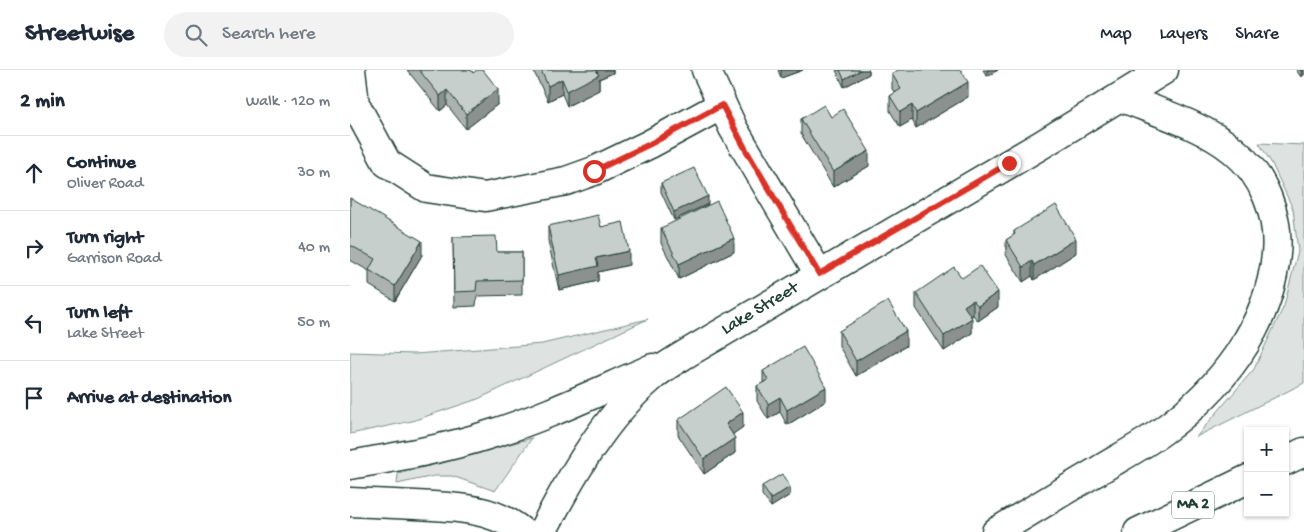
<!DOCTYPE html>
<html lang="en">
<head>
<meta charset="utf-8">
<style>
	:root { --surface:#fff; --page:#f2f2f3; --text:#1f2937; --muted:#747a83; --line:#e0e1e3 }
	body { margin:0; font-family:"Gochi Hand",sans-serif; background:var(--page); color:var(--text) }
	.controls { position:absolute; right:15px; bottom:15px; display:grid; overflow:hidden; border-radius:0px; box-shadow:0 1px 4px #0004 }
	.controls button { width:45px; height:45px; display:grid; place-items:center; padding:0; border:0; border-bottom:1px solid var(--line); background:var(--surface); color:var(--text); font:25px sans-serif }
	.stop { position:absolute; width:15px; height:15px; margin:-11px; border:4px solid #d93025; border-radius:50%; background:#fff }
	.stop.end { background:#d93025; border-color:#fff; box-shadow:0 1px 5px #0008 }
	.list { margin:0; padding:0; list-style:none }
	h2 { display:flex; justify-content:space-between; align-items:center; height:65px; margin:0; padding:0 20px; font-size:21px }
	h2 small { font-size:16px; font-weight:400; color:var(--muted) }
	.list li { display:grid; grid-template-columns:32px 1fr auto; gap:15px; align-items:center; box-sizing:border-box; height:75px; padding:0 20px; border-top:1px solid var(--line) }
	.list b { display:block; font-size:19px; white-space:nowrap }
	.list p { margin:0; font-size:16px; white-space:nowrap; color:var(--muted) }
	.list em { font-size:16px; font-style:normal; color:var(--muted) }
	.icon { flex:none; width:28px; height:28px; fill:none; stroke:currentColor; stroke-width:2; stroke-linecap:round; stroke-linejoin:round }
	.map { position:relative; flex:none; width:954px; height:462px; overflow:hidden }
	header { display:flex; align-items:center; gap:30px; box-sizing:border-box; height:70px; padding:0 25px; background:var(--surface); border-bottom:1px solid var(--line) }
	header strong { font-size:24px }
	nav { display:flex; gap:28px; margin-inline-start:auto; font-size:18px }
	.search { width:350px; height:45px; background:var(--page); display:flex; align-items:center; gap:12px; box-sizing:border-box; padding:0 18px; border-radius:28px; color:var(--muted); font-size:19px }
	main { display:flex }
	aside { flex:1; background:var(--surface) }
	.map>svg:first-child { display:block }
</style>
</head>
<body>
<header>
<strong>Streetwise</strong>
<div class="search"><svg class="icon" aria-label="search" viewBox="0 0 24 24"><circle cx="10" cy="10" r="6"/><path d="M15 15l6 6"/></svg>Search here</div>
<nav><a>Map</a><a>Layers</a><a>Share</a></nav>
</header>
<main>
<aside>
<h2>2 min<small>Walk · 120 m</small></h2>
<ul class="list">
<li><svg class="icon" aria-label="ahead" viewBox="0 0 24 24"><path d="M12 20V5M6 11l6-6 6 6"/></svg><div><b>Continue</b><p>Oliver Road</p></div><em>30 m</em></li>
<li><svg class="icon" aria-label="right" viewBox="0 0 24 24"><path d="M7 20v-9h11M14 6l5 5-5 5"/></svg><div><b>Turn right</b><p>Garrison Road</p></div><em>40 m</em></li>
<li><svg class="icon" aria-label="left" viewBox="0 0 24 24"><path d="M17 20v-9H6M10 6l-5 5 5 5"/></svg><div><b>Turn left</b><p>Lake Street</p></div><em>50 m</em></li>
<li><svg class="icon" aria-label="arrive" viewBox="0 0 24 24"><path d="M6 21V4h12l-3 4 3 4H6"/></svg><div><b>Arrive at destination</b></div></li>
</ul>
</aside>
<div class="map">
<svg width="954" height="462" viewBox="0 0 954 462">
	<rect width="100%" height="100%" fill="#fff"/>
	<filter id="ink" filterUnits="userSpaceOnUse"><feTurbulence type="fractalNoise" baseFrequency=".02" numOctaves="2"/><feDisplacementMap in="SourceGraphic" scale="10" xChannelSelector="R" yChannelSelector="G"/><feConvolveMatrix kernelMatrix="1 2 1 2 8 2 1 2 1" color-interpolation-filters="sRGB"/></filter>
	<g filter="url(#ink)">
		<path fill="#dee3e2" stroke="#7e908b" d="M909,73l45,2v238l-108,54 58,-68 30,-63 14,-55 -5,-42 -21,-45z
			M298,249l-170,80 -66,22 -62,13v-82l65,2 127,-10z
			M182,368l-37,53 -43,-15h-18l-37,8 1,-10z"/>
		<g fill="none" stroke-linecap="round" stroke-linejoin="round">
			<g stroke="#1f3d34" stroke-width="31">
				<path id="minor" d="M1,0l4,34 32,59 39,25 59,9 81,-16 28,-10 56,-27 72,-39
					M356,0l27,58 86,146"/>
			</g>
			<g stroke="#1f3d34" stroke-width="31">
				<path id="secondary" d="M0,395c47,-8 95,-16 141,-31 55,-17 108,-43 162,-66
					M0,432c22,1 44,2 66,3 37,2 77,2 106,27
					M192,462c29,-55 62,-114 110,-155 10,-9 21,-15 32,-22l357,-210 123,-75"/>
			</g>
			<g stroke="#1f3d34" stroke-width="31">
				<path id="motorway" d="M935,391l19,-9
					M646,462c33,-20 66,-40 100,-60 21,-13 44,-25 65,-40 59,-42 108,-104 115,-178 4,-38 -13,-80 -43,-104 -31,-25 -76,-38 -113,-53
					M788,462l110,-53"/>
			</g>
			<use href="#minor" stroke="#fff" stroke-width="28"/>
			<use href="#secondary" stroke="#fff" stroke-width="28"/>
			<use href="#motorway" stroke="#fff" stroke-width="28"/>
		</g>
		<path fill="#abb2af" stroke="#1f3d34" d="M57,0h64l27,34 -32,25 -19,-24 -7,6z
			M183,0h80v3l-14,6v11l-32,16 -5,-12 -14,7z
			M428,0h25l-22,8z
			M486,0h33v4l-25,13z
			M633,0h15l-11,6z
			M946,0h8v5l-3,2z
			M542,4l76,23 -52,31 -4,-8 -12,7 -10,-16v-15l5,-3 -3,-4z
			M481,47l38,49 -36,21 -32,-53v-15z
			M311,113l47,21 -34,16 -13,-28z
			M0,128l72,57 -27,46 -26,-16v-14l-19,-11z
			M198,156l53,1 28,38 -31,7v9l-39,9 -11,-49z
			M311,158l73,24 -55,27 -18,-36z
			M664,161l62,22 -42,27 -2,-4 -9,6 -17,-27v-15l8,-5z
			M103,167l44,15h25v43l-45,1 -1,10 -22,1z
			M612,208l36,29 -20,14 -5,-6 -2,2 1,16 -28,18 -28,-43v-15z
			M489,261l67,15 -50,30 -17,-30z
			M413,301l63,30 -39,24 -7,-13 -12,7 -11,-18v-15l6,-3z
			M328,350l65,7 -10,7 2,19 -31,21 -26,-39z
			M412,416l28,9 -19,12 -9,-12z"/>
		<path fill="#8b918f" stroke="#1f3d34" d="M244,0h19v3l-14,6v11l-32,16v-15z
			M431,0h22l-22,8z
			M511,0h8v4l-25,13v-8z
			M637,0h11l-11,6z
			M951,0h3v5l-3,2z
			M212,9v15l-14,7v-15z
			M618,12v15l-52,31v-15z
			M148,19v15l-32,25v-15z
			M97,20v15l-7,6v-15z
			M562,35v15l-12,7v-15z
			M519,81v15l-36,21v-15z
			M358,126v8l-34,16v-8z
			M384,168v14l-55,27v-15z
			M726,169v14l-42,27v-15z
			M72,171v14l-27,46v-15z
			M279,181v14l-31,7v9l-39,9v-15l37,-17z
			M682,191v15l-9,6v-15z
			M648,222v15l-20,14v-15z
			M623,230v15l-9,6v-15z
			M622,248v15l-28,18v-15z
			M556,261v15l-50,30v-15z
			M476,317v14l-39,24v-15z
			M430,327v15l-12,7v-15z
			M393,342v15l-17,12v-15z
			M385,368v15l-31,21v-15z
			M440,417v8l-19,12v-8z"/>
		<path fill="#c7cfcc" stroke="#1f3d34" d="M69,0h52l2,3 4,-3h6l15,19 -32,25 -19,-24 -7,6z
			M191,0h55l3,5 -32,16 -5,-12 -14,7z
			M490,0h21l-17,9z
			M548,0h63l7,12 -52,31 -4,-8 -12,7 -10,-16 11,-7 -9,-15z
			M474,35l7,12 12,-8 26,42 -36,21 -32,-53z
			M344,98l14,28 -34,16 -13,-29z
			M0,128l72,43 -27,45 -26,-16 6,-11 -25,-14z
			M367,131l17,37 -55,26 -18,-36z
			M706,135l20,34 -42,26 -2,-4 -9,6 -17,-27 9,-6 -1,-3z
			M248,145l3,12 22,-5 6,29 -33,7 2,8 -39,9 -11,-49z
			M146,166l1,16h25v28l-45,1 -1,10 -22,1 -1,-55z
			M630,196l18,26 -20,14 -5,-6 -9,6 8,12 -28,18 -28,-43 38,-26 8,11z
			M538,231l18,30 -50,30 -17,-30z
			M453,277l23,40 -39,23 -7,-13 -12,7 -11,-18 11,-6 -5,-9z
			M376,317l17,25 -17,12 9,14 -31,21 -26,-39z
			M432,404l8,13 -19,12 -9,-13z"/>
	</g>
	<g fill="none" stroke-linecap="round" stroke-linejoin="round" filter="url(#ink)">
		<path stroke="#d93025" stroke-width="6" d="M244,101l56,-27 72,-39 24,45 73,124 190,-111"/>
	</g>
	<g text-anchor="middle" dominant-baseline="central" stroke-width="4.5" stroke-linejoin="round" paint-order="stroke">
		<rect fill="#fff" stroke="#627771" stroke-width="1" x="822" y="421.5" width="42" height="27" rx="4"/>
		<g font-size="16" font-weight="bold" fill="#1f3d34">
			<text x="843" y="435">MA 2</text>
		</g>
		<g font-size="18" fill="#1f3d34" stroke="#fff">
			<text transform="translate(410 239) rotate(-31)">Lake Street</text>
		</g>
	</g>
</svg>
<div class="controls">
<button>+</button>
<button>−</button>
</div>
<div class="stop" style="left:244px;top:101px"></div>
<div class="stop end" style="left:659px;top:93px"></div>
</div>
</main>
</body>
</html>
